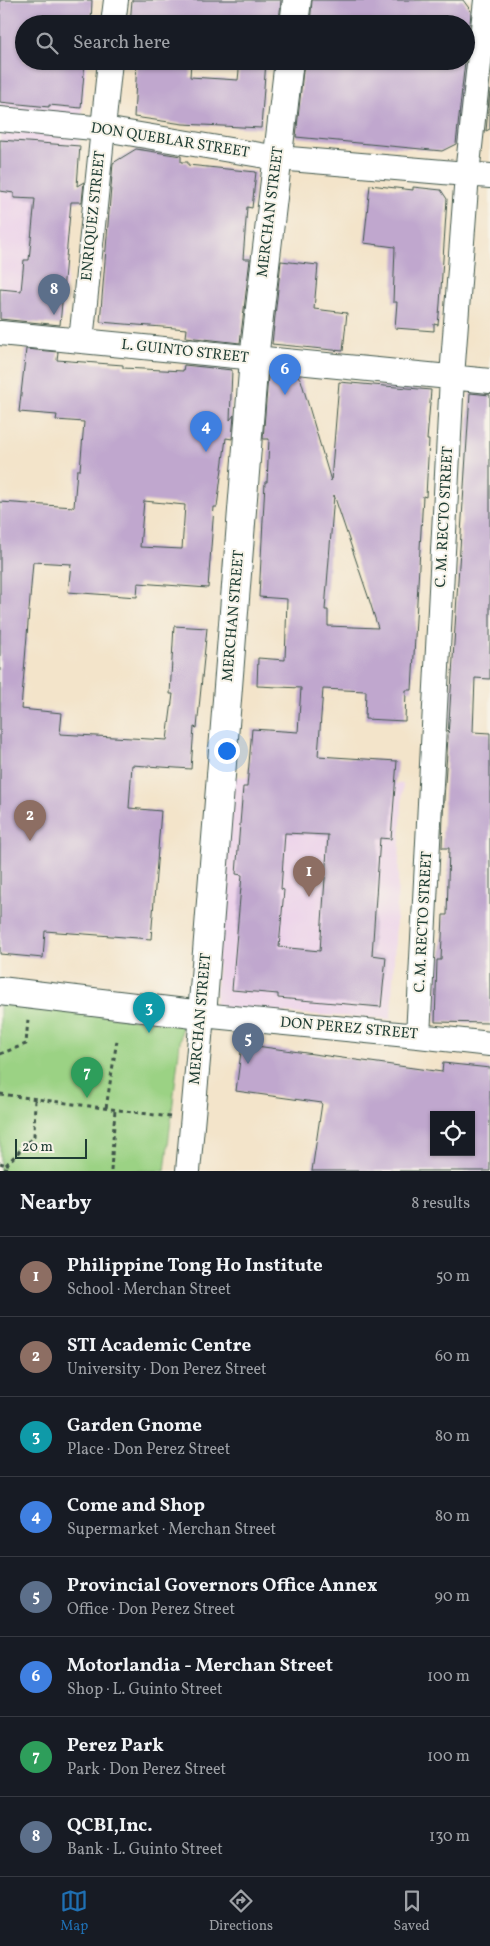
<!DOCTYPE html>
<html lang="en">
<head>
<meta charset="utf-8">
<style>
	:root { --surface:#171b24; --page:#20242c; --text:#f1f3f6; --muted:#9ea1a6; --line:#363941; --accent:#1f6fb2 }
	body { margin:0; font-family:Vollkorn,serif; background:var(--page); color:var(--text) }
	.controls { position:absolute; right:15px; bottom:15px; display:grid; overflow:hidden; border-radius:0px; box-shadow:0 1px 4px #0004 }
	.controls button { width:45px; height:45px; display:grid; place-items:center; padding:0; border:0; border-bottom:1px solid var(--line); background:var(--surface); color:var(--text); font:25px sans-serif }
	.scale { position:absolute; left:15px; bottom:12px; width:72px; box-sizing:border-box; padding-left:5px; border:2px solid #1f3d34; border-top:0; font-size:14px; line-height:18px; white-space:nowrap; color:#1f3d34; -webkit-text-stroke:4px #f7f3e8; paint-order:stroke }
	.you { position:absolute; left:226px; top:750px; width:18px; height:18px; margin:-12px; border:4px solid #fff; border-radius:50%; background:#1a73e8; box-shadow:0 0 0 8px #1a73e833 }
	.badge { display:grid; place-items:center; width:32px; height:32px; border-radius:50%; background:var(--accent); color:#fff; font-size:16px; font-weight:700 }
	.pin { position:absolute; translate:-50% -41px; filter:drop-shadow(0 1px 2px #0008) }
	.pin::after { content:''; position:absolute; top:26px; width:18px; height:15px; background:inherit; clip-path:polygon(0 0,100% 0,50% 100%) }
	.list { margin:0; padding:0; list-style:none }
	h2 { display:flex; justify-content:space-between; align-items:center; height:65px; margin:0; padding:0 20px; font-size:21px }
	h2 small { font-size:16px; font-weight:400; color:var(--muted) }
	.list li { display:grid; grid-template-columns:32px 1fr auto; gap:15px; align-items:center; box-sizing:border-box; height:80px; padding:0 20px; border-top:1px solid var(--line) }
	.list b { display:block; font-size:19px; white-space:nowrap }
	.list p { margin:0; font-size:16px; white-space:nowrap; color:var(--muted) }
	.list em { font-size:16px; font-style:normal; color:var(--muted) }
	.icon { flex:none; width:28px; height:28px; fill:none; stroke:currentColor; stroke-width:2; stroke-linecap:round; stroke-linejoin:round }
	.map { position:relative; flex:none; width:490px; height:1171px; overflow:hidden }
	.search { position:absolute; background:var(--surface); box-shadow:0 1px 4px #0004; left:15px; right:15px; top:15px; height:55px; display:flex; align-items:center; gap:12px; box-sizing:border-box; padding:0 18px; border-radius:28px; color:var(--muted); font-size:19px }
	.sheet { height:705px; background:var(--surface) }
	nav { display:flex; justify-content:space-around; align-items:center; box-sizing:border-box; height:70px; border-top:1px solid var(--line); background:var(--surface); font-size:14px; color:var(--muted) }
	nav a { display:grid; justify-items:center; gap:2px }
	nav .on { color:var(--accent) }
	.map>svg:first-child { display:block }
</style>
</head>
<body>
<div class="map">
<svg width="490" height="1171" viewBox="0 0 490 1171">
	<rect width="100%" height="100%" fill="#f7f3e8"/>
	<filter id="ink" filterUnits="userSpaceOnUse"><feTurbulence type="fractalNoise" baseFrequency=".02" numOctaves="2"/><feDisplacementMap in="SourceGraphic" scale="10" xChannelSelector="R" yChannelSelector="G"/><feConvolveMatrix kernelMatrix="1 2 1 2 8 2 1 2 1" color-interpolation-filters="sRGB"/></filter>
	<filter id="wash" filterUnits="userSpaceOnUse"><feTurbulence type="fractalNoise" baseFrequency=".0096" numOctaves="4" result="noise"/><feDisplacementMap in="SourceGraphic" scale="20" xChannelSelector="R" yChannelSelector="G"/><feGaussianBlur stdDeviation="1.12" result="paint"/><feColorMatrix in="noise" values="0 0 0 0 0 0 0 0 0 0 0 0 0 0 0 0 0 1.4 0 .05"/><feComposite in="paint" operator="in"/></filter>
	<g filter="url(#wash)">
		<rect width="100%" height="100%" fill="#f3e4ca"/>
		<path fill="#ecd1ea" d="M0,0h93l-2,24h-67v37h63l-24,259 -63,-7z
			M227,776l176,8 -12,235 -176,-10z"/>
		<path fill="#9bd284" stroke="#5d885c" d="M0,1004l182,21 -17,146h-165z"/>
		<g id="blocks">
			<path fill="#c0a7ce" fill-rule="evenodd" d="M0,0h92l-1,24h-67v37h61l-4,47 -32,-3v2l-49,-5z
				M132,0h149l-2,24h-149z
				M312,0h151l8,11 -1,13h-160z
				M137,61h54l-1,16 48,3 2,-19h26l-5,67 -78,-4 -49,-7z
				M304,61h161l-9,83 -14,7 -146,-14z
				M490,90v39l-4,2z
				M0,140l80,6 -3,40 7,-4 -2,20h-11l-11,123 -60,-6v-30l21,2 3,-31h5l6,-61 -21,-1v-5l-14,-2z
				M136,149l45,7v6h7v3l68,7 -4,36 -5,-1 -4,52h7l-10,84 -54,-6 1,-8 -87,-7 13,-159z
				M370,185l43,5v-3l28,3 6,9 -7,105 -2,21 -4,-1v7l-39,-3 2,-26h-4l2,-55 -31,-4z
				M281,261l37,4 -4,44 33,4 -4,38 -71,-7z
				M26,349l32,3 -1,8 66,5v3l60,3 1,-6 48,5 -2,50 4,-5 -2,24 -6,-1 -9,69h-3l-6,81 -70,-5 -1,14 -69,-5 3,-28 -38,-2 -12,147 41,4 -2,21 107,6 6,-46h-3l4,-68 33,2 -10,100 -3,-1 -3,42 -59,-4 -3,43 32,3 -10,128 -106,-8 -2,27 -43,-4v-452l74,5 3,-37h3l4,-48 -28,-2 1,-5 -38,-3zM144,501l41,4 -3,44 -42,-2z
				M271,373l27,3 3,4 30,101 8,-99 92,8 -4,50h2l-2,37 -1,20 -3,-1 -11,194h-6l-1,31 -40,-2 1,-28 -43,-2 -5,67 79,5 -6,78 -11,-1 -8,117 14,2 -5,50 -103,-9v-4l-46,-4 10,-115 -6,-1 7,-87h4l5,-58 46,3 3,-44 -44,-2 1,-28 27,2 2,-61 -28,-2 6,-115h2l2,-43h-6l5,-63zM334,495l35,104 9,29 -50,-2v-16h-3zM285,833l43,2 -8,116 -41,-4 5,-57 -3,-1z
				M470,393l20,2v284l-15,-1 -2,54 17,1v290l-55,-1 2,-62h4l2,-45h4l2,-67h-7l1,-33z
				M242,1044l200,28 1,-9 47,5v103h-178l10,-68 -86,-12zM434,1115h37v37h-37z"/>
		</g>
	</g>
	<g filter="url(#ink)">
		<use href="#blocks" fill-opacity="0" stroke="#3f564a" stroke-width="1"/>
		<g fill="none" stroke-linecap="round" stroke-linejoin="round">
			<g stroke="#3f564a" stroke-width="26">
				<path id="street" d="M113,24l3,-24
					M0,119l104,10 174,29 212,18
					M0,333l490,48
					M81,341l29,-280
					M418,1036l34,-659 15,-203 19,-174
					M188,1171l14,-156 216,21 72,8"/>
			</g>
			<g stroke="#3f564a" stroke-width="30">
				<path id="secondary" d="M294,24l3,-24
					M0,991l202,24 52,-656 35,-298"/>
			</g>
			<path stroke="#3f564a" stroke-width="3" stroke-dasharray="4 4" stroke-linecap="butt" d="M0,1054l26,-10 2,-25
				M0,1094l170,23
				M106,1108l11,-68
				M0,1163l6,2 -1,6
				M6,1165l28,-29 1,-38
				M111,1171l4,-62"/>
			<use href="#street" stroke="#fff" stroke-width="24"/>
			<use href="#secondary" stroke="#fff" stroke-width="28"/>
		</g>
	</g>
	<g text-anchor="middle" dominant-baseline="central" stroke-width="4" stroke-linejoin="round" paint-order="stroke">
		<g font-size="15" fill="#1f3d34" stroke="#f7f3e8">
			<text transform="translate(170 141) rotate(9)">DON QUEBLAR STREET</text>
			<text transform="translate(271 212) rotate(-83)">MERCHAN STREET</text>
			<text transform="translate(94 216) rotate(-84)">ENRIQUEZ STREET</text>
			<text transform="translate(185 352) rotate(6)">L. GUINTO STREET</text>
			<text transform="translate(445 517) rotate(-87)">C. M. RECTO STREET</text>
			<text transform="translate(234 616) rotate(-85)">MERCHAN STREET</text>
			<text transform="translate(424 922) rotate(-87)">C. M. RECTO STREET</text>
			<text transform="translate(201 1019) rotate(-85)">MERCHAN STREET</text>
			<text transform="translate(349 1029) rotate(5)">DON PEREZ STREET</text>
		</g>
	</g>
</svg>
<div class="controls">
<button><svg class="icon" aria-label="locate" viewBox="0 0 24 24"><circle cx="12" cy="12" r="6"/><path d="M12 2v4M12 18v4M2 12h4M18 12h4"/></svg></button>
</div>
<div class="scale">20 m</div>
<div class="you"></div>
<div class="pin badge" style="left:309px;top:897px;background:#8d6e63">1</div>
<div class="pin badge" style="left:30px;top:841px;background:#8d6e63">2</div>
<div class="pin badge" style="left:149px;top:1033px;background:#0f9aa8">3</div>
<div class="pin badge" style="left:206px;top:452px;background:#3f7fe0">4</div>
<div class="pin badge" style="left:248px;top:1064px;background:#5c6f8a">5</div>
<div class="pin badge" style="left:285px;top:395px;background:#3f7fe0">6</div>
<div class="pin badge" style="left:87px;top:1098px;background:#2e9e5b">7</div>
<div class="pin badge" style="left:54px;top:315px;background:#5c6f8a">8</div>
<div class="search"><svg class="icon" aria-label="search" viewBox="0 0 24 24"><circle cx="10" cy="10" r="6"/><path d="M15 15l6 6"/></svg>Search here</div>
</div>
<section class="sheet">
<h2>Nearby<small>8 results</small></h2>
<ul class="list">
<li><span class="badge" style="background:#8d6e63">1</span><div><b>Philippine Tong Ho Institute</b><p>School · Merchan Street</p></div><em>50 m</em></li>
<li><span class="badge" style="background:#8d6e63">2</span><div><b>STI Academic Centre</b><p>University · Don Perez Street</p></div><em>60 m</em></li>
<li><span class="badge" style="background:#0f9aa8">3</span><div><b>Garden Gnome</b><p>Place · Don Perez Street</p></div><em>80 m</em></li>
<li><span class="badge" style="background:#3f7fe0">4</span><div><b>Come and Shop</b><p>Supermarket · Merchan Street</p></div><em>80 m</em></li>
<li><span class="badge" style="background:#5c6f8a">5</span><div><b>Provincial Governors Office Annex</b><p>Office · Don Perez Street</p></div><em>90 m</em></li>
<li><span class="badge" style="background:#3f7fe0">6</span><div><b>Motorlandia - Merchan Street</b><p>Shop · L. Guinto Street</p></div><em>100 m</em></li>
<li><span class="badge" style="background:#2e9e5b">7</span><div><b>Perez Park</b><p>Park · Don Perez Street</p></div><em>100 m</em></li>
<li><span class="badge" style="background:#5c6f8a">8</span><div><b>QCBI,Inc.</b><p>Bank · L. Guinto Street</p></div><em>130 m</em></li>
</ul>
</section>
<nav>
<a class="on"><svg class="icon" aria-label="map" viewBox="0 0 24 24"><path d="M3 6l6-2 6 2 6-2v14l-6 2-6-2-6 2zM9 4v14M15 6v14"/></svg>Map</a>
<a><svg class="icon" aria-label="directions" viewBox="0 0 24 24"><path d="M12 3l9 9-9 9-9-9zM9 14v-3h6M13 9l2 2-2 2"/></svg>Directions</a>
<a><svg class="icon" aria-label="saved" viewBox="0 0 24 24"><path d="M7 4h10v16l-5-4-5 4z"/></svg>Saved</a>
</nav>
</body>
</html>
